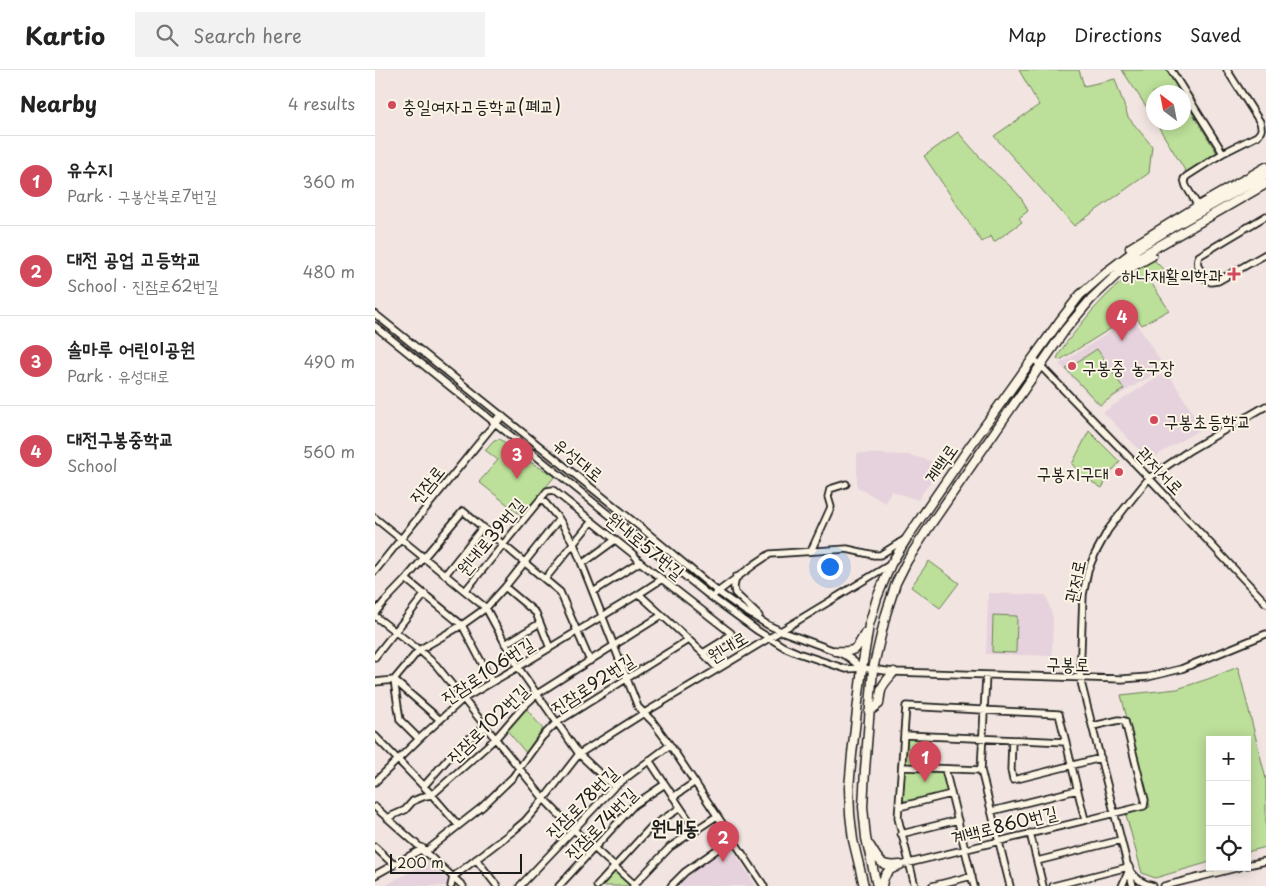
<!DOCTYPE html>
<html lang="en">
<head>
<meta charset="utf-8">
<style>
	:root { --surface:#fff; --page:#f2f2f2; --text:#222; --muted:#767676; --line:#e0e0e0; --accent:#d1495b }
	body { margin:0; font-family:"Playpen Sans","Poor Story",sans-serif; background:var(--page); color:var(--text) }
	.controls { position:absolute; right:15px; bottom:15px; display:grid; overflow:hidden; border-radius:0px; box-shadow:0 2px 12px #0003 }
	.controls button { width:45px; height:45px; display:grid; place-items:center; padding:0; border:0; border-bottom:1px solid var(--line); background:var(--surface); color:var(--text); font:25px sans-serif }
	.compass { position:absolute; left:771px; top:15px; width:45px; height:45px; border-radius:50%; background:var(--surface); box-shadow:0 2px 12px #0003; rotate:328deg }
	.scale { position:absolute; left:15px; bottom:12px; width:132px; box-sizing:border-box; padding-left:5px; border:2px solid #1c1c1c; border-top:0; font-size:14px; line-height:18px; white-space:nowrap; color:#1c1c1c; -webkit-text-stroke:4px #fcf5e5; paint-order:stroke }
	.you { position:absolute; left:454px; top:496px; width:18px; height:18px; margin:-12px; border:4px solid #fff; border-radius:50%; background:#1a73e8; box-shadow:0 0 0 8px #1a73e833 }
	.badge { display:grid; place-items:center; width:32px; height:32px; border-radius:50%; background:var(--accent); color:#fff; font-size:16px; font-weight:700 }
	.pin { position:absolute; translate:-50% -41px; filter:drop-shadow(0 1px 2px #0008) }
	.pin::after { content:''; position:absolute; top:26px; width:18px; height:15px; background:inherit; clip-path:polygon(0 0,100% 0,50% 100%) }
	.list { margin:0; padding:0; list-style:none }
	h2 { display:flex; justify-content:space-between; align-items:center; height:65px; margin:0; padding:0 20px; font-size:21px }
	h2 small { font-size:16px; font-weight:400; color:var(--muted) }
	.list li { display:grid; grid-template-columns:32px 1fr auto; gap:15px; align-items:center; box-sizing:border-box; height:90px; padding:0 20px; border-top:1px solid var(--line) }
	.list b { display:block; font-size:19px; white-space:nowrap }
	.list p { margin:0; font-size:16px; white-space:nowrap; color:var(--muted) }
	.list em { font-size:16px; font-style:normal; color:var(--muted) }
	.icon { flex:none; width:28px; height:28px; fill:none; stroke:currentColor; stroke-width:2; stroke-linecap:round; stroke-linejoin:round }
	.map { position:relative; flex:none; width:891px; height:816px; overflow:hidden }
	header { display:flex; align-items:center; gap:30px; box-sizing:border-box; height:70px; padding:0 25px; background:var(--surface); border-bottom:1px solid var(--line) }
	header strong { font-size:24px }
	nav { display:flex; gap:28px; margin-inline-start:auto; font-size:18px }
	.search { width:350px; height:45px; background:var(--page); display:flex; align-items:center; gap:12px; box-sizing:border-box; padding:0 18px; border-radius:0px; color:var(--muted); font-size:19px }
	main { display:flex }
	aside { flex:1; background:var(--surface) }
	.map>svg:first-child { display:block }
</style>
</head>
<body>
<header>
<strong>Kartio</strong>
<div class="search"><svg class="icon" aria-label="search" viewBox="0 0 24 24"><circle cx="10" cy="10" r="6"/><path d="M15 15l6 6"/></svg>Search here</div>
<nav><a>Map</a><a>Directions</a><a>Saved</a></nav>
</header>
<main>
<aside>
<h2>Nearby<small>4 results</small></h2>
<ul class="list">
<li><span class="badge">1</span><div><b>유수지</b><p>Park · 구봉산북로7번길</p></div><em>360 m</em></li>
<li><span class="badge">2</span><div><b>대전 공업 고등학교</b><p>School · 진잠로62번길</p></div><em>480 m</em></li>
<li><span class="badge">3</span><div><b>솔마루 어린이공원</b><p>Park · 유성대로</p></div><em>490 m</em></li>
<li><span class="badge">4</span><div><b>대전구봉중학교</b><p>School</p></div><em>560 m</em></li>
</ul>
</aside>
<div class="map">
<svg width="891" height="816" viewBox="0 0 891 816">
	<rect width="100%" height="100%" fill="#f2e5e1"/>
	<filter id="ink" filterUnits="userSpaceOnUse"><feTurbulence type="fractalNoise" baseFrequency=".02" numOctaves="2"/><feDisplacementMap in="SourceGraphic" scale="10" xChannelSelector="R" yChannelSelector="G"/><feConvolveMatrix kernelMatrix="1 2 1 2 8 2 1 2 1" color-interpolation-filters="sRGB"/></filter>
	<g filter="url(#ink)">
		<path fill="#e6d2dc" d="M758,248l32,50 -66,38 -40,-42z
			M792,301l35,57 -49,30 -7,-1 -43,-45z
			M482,383l52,2 30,8 2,3 -23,34 -27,-9 -6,12 -28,-16z
			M613,523l58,2 7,22 -1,39 -66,-2z
			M352,777l6,3 23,36h-79l11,-13z
			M53,792l19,18 1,6h-64z"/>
		<path fill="#bcdf99" stroke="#6c7e5a" d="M644,0h60l5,16 31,-7 13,38 24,29 -3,27 -75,53 -80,-90 45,-31z
			M747,0h45l14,22h-28v20l-2,2z
			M812,34l30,49 -31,19 -30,-49 27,-1 1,-16z
			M583,62c10,12 21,24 31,35 14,14 32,25 39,44l-9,7 3,4 -28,20 -3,-6 -9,6 -58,-86z
			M777,190l3,1 8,8 -15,9 21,32 -27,15 -8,-11 -74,46 -3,-2 9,-15 25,-31 16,-17 25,-23z
			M722,279l27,40 -24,16 -34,-36z
			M714,361l31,31 -9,10 -9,16 -20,-12 -10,-12z
			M125,369l30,23 25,14 -33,40 -43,-34 19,-22 -13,-10 9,-10z
			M554,491l30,22 -19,25 -29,-21z
			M618,545l24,1 -1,37 -24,-1z
			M863,597l28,112v68l-19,5v-112h-37v122l-55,16 -13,-5 -16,-58 24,-8 -29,-112 56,-6 31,-10z
			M149,636l19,23 -17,24 -21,-25z
			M530,667h25l-2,30 -24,-1z
			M531,699l39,3 3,20 -43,9 -3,-3 2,-27z
			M240,801l14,13 -1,2h-27z"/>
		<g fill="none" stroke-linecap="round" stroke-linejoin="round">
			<g stroke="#1c1c1c" stroke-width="9">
				<path id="minor" d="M796,0l52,83
					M823,136l-12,-20 -2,-7 3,-3 36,-23 34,-17c5,-5 5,-7 3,-14l-33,-52
					M891,146l-67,40c-5,9 3,16 8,24l4,2 7,-1 48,-27
					M0,244l269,216 73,61 28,20 23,14 13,6 54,20 13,6 14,11
					M0,256l331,267 52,38 26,16 14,6 48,16 16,-1 32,4 228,7 26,-2 33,-8 85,-35
					M658,288l116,120 117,125
					M166,428l18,21 15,25 64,163 15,15 17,23 94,141
					M0,448l111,90 32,59 61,87 35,33
					M436,481l20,-44 -3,-10 2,-8 16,-5
					M207,494l33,-24
					M0,501l120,-148
					M70,505l38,-48
					M361,507l-2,10 1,6 24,23
					M31,509l56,46 30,57
					M170,509l47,-58
					M130,517l31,26 14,35
					M90,521l82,-100 6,-1 80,64 7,8 91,71 -7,7 -21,13
					M218,522l47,-30
					M264,524l64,59 15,16
					M340,524l40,-30 15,-10 77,-5 27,6h6l27,-17
					M0,543l10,-12 21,-22 57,-68 97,81 30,69
					M0,546l44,34 17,15 108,134 29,30 63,57
					M130,574l35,-21
					M0,587l50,-63
					M611,605l-5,95 29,116
					M19,610l6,40 19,19
					M19,610l45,39
					M0,612l19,-2 25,-30 43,-25 24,-17 19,-21 54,-68
					M529,665l162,7
					M0,666l57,59 26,30
					M637,670l-1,30 2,10 88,-22
					M274,690l47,71
					M527,697l79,3
					M570,699l29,117
					M0,712l44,-43 44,-40 55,-32 121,-73 23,-15
					M49,716l35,-40 27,-20
					M298,727l22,-15
					M0,737l47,42 -47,26
					M524,737l52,-13
					M617,741l85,-21
					M12,748l18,-8 8,-9 12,-5 7,-1 64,-57 26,-30 15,-14 125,-79
					M655,763l13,53
					M526,764l57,-14
					M0,777l19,18
					M101,789l21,27
					M662,791l84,-21
					M530,794l239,-58 1,-6 -20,-79 -6,-1 -26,6
					M872,795l19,-4
					M754,800c9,9 11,13 24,16
					M754,801l4,15
					M78,807l60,-46 12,-10 19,-22 35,-45 65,-41 74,-44 173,-105
					M76,816l2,-9
					M88,816l-38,-34 57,-45 31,-30 29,-40 14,-14 132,-83
					M145,816l94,-99 56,-42
					M184,816l75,-81 31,-21
					M222,816l54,-59 29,-19
					M258,816l37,-39 47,-31
					M296,816l14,-14 47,-33
					M540,816l-17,-68 8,-112 153,8 26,106
					M557,816l40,-10
					M678,816l75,-19 -48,-189 3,-83 5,-25 7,-16 13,-24 16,-21 25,-31 41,-28 76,-44
					M747,816l7,-16
					M789,816l76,-19"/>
			</g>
			<g stroke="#1c1c1c" stroke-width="11">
				<path id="major" d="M755,178l68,-42 68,-39
					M748,202l29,-16
					M120,353l6,-7
					M460,581c20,1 21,0 30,-18
					M494,642l10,-8c2,-19 3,-18 15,-32
					M495,776c10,16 10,21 30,19
					M47,779l3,3
					M753,797l1,3
					M489,816l-11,-46 -3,-26 -1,-26 3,-34 10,-86 7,-43 8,-27 14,-34 16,-26 61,-89 91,-127 21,-27 25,-22 33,-25 33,-20 95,-53
					M502,816l-11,-48 -3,-31 2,-37 8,-101 13,-55 10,-31 11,-22 20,-31 138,-200 26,-31 38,-36 137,-79
					M507,816c1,-10 5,-16 14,-19"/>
			</g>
			<use href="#minor" stroke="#fcf5e5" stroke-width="5.5"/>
			<use href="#major" stroke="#fcf5e5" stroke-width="8"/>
		</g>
	</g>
	<g fill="#d1495b" stroke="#fcf5e5" stroke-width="2">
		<circle cx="17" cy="35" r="5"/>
		<path d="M856.5 196.5h5v5h5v5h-5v5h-5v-5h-5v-5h5z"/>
		<circle cx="697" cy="296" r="5"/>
		<circle cx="779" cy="350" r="5"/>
		<circle cx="744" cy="402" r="5"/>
	</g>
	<g text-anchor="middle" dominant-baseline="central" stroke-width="4" stroke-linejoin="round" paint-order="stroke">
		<g font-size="18" fill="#1c1c1c" stroke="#fcf5e5" text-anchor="start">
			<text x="27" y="35">충일여자고등학교(폐교)</text>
			<text x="848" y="204" text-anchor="end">하나재활의학과</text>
			<text x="707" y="296">구봉중 농구장</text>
			<text x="789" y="350">구봉초등학교</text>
			<text x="734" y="402" text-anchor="end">구봉지구대</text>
		</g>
		<g font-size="18" fill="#1c1c1c" stroke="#fcf5e5">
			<text transform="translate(204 389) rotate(39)">유성대로</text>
			<text transform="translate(565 393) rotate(-55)">계백로</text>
			<text transform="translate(786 400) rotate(46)">관저서로</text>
			<text transform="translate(51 414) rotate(-51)">진잠로</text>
			<text transform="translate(115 466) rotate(-50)">원내로39번길</text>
			<text transform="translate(271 475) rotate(39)">원내로57번길</text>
			<text transform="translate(699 511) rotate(-78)">관저로</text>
			<text transform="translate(352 576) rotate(-31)">원내로</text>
			<text transform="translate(693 593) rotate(2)">구봉로</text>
			<text transform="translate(112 600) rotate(-33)">진잠로106번길</text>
			<text transform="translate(217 613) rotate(-33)">진잠로92번길</text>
			<text transform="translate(112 653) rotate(-44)">진잠로102번길</text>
			<text transform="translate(206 732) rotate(-45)">진잠로78번길</text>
			<text transform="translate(225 753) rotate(-45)">진잠로74번길</text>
			<text transform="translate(629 754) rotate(-14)">계백로860번길</text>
		</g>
		<g font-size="20" font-weight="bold" fill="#1c1c1c" stroke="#fcf5e5">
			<text x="300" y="757">원내동</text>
		</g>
	</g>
</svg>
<div class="controls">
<button>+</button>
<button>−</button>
<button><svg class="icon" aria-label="locate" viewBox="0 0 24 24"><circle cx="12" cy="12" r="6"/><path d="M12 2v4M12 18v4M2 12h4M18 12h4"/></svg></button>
</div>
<svg class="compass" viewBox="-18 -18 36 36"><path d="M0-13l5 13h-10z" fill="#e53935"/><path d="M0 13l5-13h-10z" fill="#767676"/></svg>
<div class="scale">200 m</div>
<div class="you"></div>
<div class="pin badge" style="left:550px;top:712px">1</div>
<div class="pin badge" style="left:348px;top:792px">2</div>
<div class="pin badge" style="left:142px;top:409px">3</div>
<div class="pin badge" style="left:747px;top:271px">4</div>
</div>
</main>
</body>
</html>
